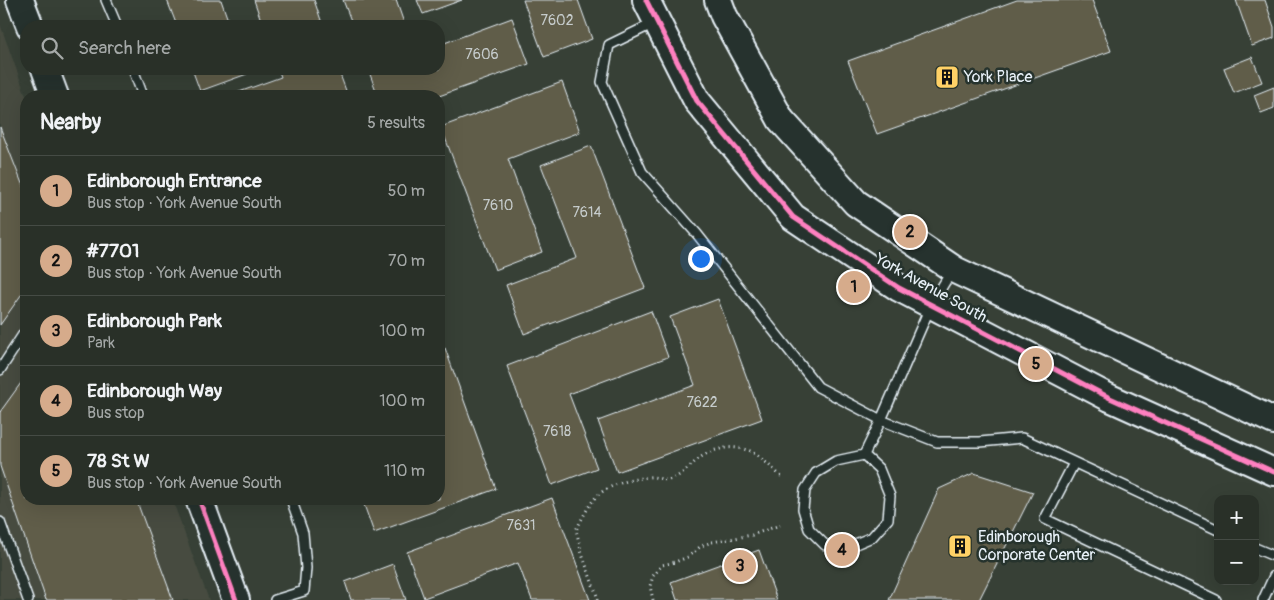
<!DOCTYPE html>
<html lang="en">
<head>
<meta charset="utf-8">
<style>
	:root { --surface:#293028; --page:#353c34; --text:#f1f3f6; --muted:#a5a9a8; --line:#454b45; --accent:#d6ab8b }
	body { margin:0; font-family:Pangolin,sans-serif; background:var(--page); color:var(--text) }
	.controls { position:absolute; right:15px; bottom:15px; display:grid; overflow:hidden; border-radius:10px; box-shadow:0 5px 20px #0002 }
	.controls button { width:45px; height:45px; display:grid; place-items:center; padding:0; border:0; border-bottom:1px solid var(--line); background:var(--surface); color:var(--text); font:25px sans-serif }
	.you { position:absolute; left:700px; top:258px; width:18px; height:18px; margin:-12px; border:4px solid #fff; border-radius:50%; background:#1a73e8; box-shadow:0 0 0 8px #1a73e833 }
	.badge { display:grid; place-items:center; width:32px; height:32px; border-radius:50%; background:var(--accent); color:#111; font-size:16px; font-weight:700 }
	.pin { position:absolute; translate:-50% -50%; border:2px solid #fff; box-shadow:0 1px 5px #0006 }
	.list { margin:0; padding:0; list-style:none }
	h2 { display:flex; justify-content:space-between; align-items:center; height:65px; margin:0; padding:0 20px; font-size:21px }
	h2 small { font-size:16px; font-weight:400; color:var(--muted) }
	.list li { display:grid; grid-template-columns:32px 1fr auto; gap:15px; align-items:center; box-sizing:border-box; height:70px; padding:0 20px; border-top:1px solid var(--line) }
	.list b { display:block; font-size:19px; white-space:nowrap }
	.list p { margin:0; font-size:16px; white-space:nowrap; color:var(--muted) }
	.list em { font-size:16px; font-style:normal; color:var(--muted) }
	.icon { flex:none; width:28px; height:28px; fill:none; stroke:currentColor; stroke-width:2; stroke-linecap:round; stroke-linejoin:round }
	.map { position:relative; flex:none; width:1274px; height:600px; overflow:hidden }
	.search { position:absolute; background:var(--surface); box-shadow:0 5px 20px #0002; left:20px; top:20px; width:425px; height:55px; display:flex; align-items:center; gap:12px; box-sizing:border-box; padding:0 18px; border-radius:20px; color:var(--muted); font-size:19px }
	.panel { position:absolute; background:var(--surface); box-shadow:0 5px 20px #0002; left:20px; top:90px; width:425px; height:415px; border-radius:20px }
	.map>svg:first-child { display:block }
</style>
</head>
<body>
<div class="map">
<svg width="1274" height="600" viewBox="0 0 1274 600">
	<rect width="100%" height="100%" fill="#374036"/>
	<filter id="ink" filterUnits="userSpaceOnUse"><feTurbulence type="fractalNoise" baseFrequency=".02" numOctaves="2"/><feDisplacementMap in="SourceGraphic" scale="10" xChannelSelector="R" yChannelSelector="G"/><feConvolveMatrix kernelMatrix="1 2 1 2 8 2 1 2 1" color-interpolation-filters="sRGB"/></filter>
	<g filter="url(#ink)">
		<path fill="#464c40" d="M0,24l26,72v403h146l37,101h-209z"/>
		<path fill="#605d4a" stroke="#e8f1f8" d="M167,0h54l9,26h-53z
			M254,0h60l9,26h-60z
			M343,0h53l9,26h-52z
			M417,0h45l-39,14z
			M523,0h55l14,39 -48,18z
			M1017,0h75l19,51 -234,83 -29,-73z
			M1236,0h29l9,27v11l-22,8z
			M512,18l17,46 -90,32h-61l-10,-27h71v-24z
			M1252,57l10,25 -28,11 -10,-25z
			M192,69h54l1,5 -47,17z
			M278,69h60l10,27h-120l53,-19z
			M562,82l18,50 -72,27 34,93 -47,18 -54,-143z
			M1274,87v21l-13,5 -7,-18z
			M0,127l26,67v94l-26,37z
			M591,146l54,142 -121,46 -18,-49 71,-27 -36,-93z
			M718,299l44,120 -145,53 -19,-51 97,-36 -25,-68z
			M651,311l17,46 -99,37 28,74 -45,17 -45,-119z
			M445,348l51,141 -122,44 -12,-34h77v-149z
			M26,376v123h110l37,101h-127l-46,-134v-54z
			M974,473l59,19 -54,108h-90l50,-111z
			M552,498l38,102h-58l-14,-37 -94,35 -17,-46z
			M759,550l18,50h-100l-6,-18z
			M393,564l13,36h-55l-6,-18z"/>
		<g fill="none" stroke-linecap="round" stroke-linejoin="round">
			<g stroke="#e8f1f8" stroke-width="12">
				<path id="lane" d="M106,0l11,26
					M654,23l-45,22 -7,37 40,90 55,62 121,153 63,33 50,-115 20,-33
					M133,69l10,27
					M0,370l26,-40
					M864,455l15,14 11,27 -2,23 -16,18 -19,8h-28l-16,-16 -6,-20 2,-19 11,-17 20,-12 28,-6 17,-35 56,22h43l42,-4 196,92
					M1074,463l-29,56 171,81
					M0,522l28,78
					M1255,548l19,8
					M275,600l29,-9 2,-23 -3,-35 -12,-34
					M1263,600l11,-24"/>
			</g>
			<g stroke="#e8f1f8" stroke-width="30">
				<path id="secondary" d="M20,0l10,26
					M646,0l51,101 96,116 106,71 211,110 164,74
					M718,0l6,16 57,104 75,83 99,67 319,151
					M45,69l10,27
					M199,499l37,101"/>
			</g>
			<path stroke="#e8f1f8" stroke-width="3" stroke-dasharray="1 4" stroke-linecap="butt" d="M597,600v-4l-15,-42 -6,-24c6,-11 12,-24 20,-33 13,-13 36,-18 53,-20 6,-1 13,3 19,3 11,-2 20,-12 28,-19 15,-13 36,-17 54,-10 10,5 24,19 33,27
				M653,600l-3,-14 3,-10 9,-11 13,-3 13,-5 13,-11 11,-4 40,-7 28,-10"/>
			<use href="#lane" stroke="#26332d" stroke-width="9"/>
			<use href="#secondary" stroke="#26332d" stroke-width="26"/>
			<g stroke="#26332d" stroke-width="8">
				<path id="cycleway" d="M646,0l51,101 96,116 106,71 211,110 164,74
					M199,499l37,101"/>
			</g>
			<use href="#cycleway" stroke="#ff80c0" stroke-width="5"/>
		</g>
	</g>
	<defs>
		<g id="building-square" transform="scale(1.25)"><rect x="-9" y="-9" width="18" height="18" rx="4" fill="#ffd166" stroke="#26332d"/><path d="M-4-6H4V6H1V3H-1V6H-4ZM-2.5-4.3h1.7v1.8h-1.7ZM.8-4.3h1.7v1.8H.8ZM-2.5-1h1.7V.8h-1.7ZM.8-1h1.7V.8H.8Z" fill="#111"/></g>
	</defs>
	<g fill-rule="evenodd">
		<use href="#building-square" x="947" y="77"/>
		<use href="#building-square" x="960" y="546"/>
	</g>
	<g text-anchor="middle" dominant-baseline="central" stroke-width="5" stroke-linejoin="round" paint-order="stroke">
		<g font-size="14" fill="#c6cccc">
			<text x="557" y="20">7602</text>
			<text x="482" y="54">7606</text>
			<text x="498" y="205">7610</text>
			<text x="587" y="212">7614</text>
			<text x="702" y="402">7622</text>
			<text x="557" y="431">7618</text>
			<text x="521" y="525">7631</text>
		</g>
		<g font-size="16" fill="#e8f1f8" stroke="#26332d" text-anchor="start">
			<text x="964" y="77">York Place</text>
			<text x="978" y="537">Edinborough<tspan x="978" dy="18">Corporate Center</tspan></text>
		</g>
		<g font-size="16" fill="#e8f1f8" stroke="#26332d">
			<text transform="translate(931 288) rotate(29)">York Avenue South</text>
		</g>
	</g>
</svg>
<div class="controls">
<button>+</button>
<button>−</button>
</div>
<div class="you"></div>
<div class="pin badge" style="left:854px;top:287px">1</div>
<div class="pin badge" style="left:910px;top:232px">2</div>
<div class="pin badge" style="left:740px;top:566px">3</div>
<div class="pin badge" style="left:842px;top:550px">4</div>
<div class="pin badge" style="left:1036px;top:364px">5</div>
<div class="search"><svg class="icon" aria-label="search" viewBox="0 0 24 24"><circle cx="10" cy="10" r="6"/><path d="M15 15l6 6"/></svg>Search here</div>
<section class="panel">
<h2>Nearby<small>5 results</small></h2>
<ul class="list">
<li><span class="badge">1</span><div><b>Edinborough Entrance</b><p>Bus stop · York Avenue South</p></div><em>50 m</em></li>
<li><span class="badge">2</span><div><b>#7701</b><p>Bus stop · York Avenue South</p></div><em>70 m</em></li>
<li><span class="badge">3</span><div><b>Edinborough Park</b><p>Park</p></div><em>100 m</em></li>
<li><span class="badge">4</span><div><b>Edinborough Way</b><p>Bus stop</p></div><em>100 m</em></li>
<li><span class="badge">5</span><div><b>78 St W</b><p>Bus stop · York Avenue South</p></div><em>110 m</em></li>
</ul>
</section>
</div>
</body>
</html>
